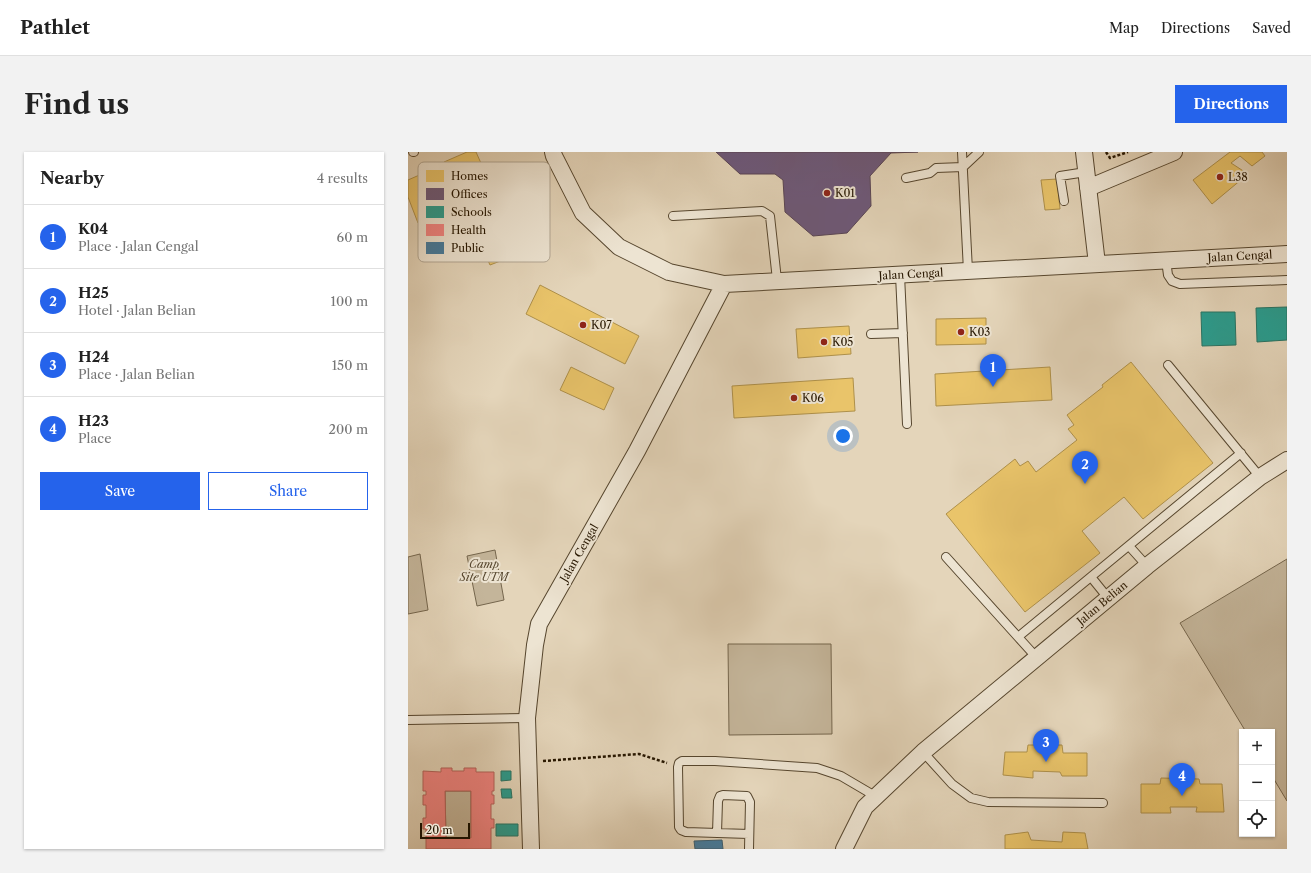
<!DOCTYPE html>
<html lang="en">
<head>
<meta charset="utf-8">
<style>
	:root { --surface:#fff; --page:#f2f2f2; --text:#222; --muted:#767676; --line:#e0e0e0; --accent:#2563eb }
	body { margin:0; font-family:"Libre Caslon Text",serif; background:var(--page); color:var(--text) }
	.controls { position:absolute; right:12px; bottom:12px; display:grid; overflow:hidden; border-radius:0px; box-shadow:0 1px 3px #0004 }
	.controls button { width:36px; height:36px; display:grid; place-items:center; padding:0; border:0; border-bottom:1px solid var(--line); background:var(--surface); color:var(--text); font:20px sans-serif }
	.scale { position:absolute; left:12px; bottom:10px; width:50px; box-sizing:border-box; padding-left:4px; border:2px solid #261600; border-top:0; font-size:11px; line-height:14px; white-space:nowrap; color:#261600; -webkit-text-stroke:3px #ede4d2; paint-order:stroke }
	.you { position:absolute; left:435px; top:284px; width:14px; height:14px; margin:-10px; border:3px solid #fff; border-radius:50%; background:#1a73e8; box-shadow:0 0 0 6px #1a73e833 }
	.badge { display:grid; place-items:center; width:26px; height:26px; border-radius:50%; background:var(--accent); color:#fff; font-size:13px; font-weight:700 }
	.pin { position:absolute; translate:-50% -33px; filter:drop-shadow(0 1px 2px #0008) }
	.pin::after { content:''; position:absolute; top:21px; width:14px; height:12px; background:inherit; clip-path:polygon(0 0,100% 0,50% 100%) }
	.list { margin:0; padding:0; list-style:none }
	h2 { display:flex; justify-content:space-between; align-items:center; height:52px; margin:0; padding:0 16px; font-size:17px }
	h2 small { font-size:13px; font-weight:400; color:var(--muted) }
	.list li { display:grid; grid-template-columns:26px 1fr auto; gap:12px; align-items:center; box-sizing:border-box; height:64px; padding:0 16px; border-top:1px solid var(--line) }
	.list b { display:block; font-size:15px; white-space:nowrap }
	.list p { margin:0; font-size:13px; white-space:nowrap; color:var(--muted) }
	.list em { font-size:13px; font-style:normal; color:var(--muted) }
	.actions { display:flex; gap:8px; padding:12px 16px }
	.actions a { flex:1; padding:9px 0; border:1px solid var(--accent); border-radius:0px; text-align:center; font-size:14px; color:var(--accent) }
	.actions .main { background:var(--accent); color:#fff }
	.icon { flex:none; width:22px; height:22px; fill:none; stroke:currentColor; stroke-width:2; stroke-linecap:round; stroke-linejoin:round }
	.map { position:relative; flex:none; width:879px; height:697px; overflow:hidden; border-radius:0px }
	header { display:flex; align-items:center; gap:24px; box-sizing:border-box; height:56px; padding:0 20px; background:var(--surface); border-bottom:1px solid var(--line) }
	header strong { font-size:19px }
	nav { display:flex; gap:22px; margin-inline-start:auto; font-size:14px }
	.intro { display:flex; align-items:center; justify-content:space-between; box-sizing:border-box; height:96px; padding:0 24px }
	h1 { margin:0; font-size:28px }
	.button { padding:10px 18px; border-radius:0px; background:var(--accent); color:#fff; font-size:14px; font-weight:700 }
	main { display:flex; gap:24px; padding:0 24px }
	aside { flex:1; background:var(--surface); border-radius:0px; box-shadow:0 1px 3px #0004 }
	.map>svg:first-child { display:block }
</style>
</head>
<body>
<header>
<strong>Pathlet</strong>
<nav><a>Map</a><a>Directions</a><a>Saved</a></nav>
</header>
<div class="intro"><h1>Find us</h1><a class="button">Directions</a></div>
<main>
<aside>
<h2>Nearby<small>4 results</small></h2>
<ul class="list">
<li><span class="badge">1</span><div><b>K04</b><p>Place · Jalan Cengal</p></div><em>60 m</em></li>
<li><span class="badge">2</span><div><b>H25</b><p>Hotel · Jalan Belian</p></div><em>100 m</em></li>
<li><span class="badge">3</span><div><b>H24</b><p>Place · Jalan Belian</p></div><em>150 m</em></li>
<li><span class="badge">4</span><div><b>H23</b><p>Place</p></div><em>200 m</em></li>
</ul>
<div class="actions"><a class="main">Save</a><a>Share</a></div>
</aside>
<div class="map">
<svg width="879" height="697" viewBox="0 0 879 697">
	<rect width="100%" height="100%" fill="#e4d5ba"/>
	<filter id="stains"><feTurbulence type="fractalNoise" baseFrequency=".005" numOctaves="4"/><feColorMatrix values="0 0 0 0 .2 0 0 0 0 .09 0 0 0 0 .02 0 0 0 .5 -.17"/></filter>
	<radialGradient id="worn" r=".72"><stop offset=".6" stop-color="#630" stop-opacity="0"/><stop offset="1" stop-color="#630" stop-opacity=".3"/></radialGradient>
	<path fill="#c4b59a" stroke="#75664d" d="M87,398l9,50 -27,6 -10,-50z
		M12,402l8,56 -20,4v-57z
		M879,407v242l-15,-25v-44h-26l-66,-109z
		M320,492h103l1,90 -103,1z
		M37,639h26v47h-25z"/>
	<path fill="#e9c46a" stroke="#ae904a" d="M59,0h9l45,101 -31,12 -46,-103z
		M822,0h32l3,4 -13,10 -12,-10 -9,7 17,11 -36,30 -19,-24z
		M16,21l17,41 -23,9 -10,-26v-17z
		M649,27l3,30 -15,1 -4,-30z
		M132,133l99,51 -14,28 -99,-50z
		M578,166v26l-50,1v-26z
		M441,174l2,28 -53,4 -2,-29z
		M723,210l82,101 -70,56 -19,-22 -42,34 18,22 -75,59 -79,-98 69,-55 5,7 8,-5 8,11 41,-32 -9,-11 6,-4 -7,-10 36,-28 -1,-2z
		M163,215l43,21 -10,22 -44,-20z
		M642,215l2,33 -116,6 -1,-32z
		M445,226l2,33 -121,7 -2,-32z
		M620,593h34l1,8h24v23h-25l-2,-4 -27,-1v7l-30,-3 2,-23h22z
		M753,626l38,1 1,5h22l2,28h-28l1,-5h-27l1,6h-30v-29h19z
		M620,680l3,8 31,2 1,-10 22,1 3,16h-83v-14z"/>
	<path fill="#6d597a" stroke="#584555" d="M308,0h202l-27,1 -21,23 1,30 -24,27 -34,3 -28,-24 -2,-32 -8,-6h-35z"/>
	<path fill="#2a9d8f" stroke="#297464" d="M879,155v33l-30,2 -1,-34z
		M793,160h34l1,33 -34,1z
		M93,619h10v9l-10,1z
		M93,637h10l1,9h-10z
		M88,672h22v12h-22z"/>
	<path fill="#f28482" stroke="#b5635b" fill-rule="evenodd" d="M33,616h11v3h12v-3h12v4h18v19h-2v4h2v9h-3v15h3v9h-3v21h-65v-20h-3v-11h3v-13h-3v-10h3v-4h-3v-20l18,1zM37,639h26v47h-25z"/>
	<path fill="#457b9d" stroke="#3c5d6e" d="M314,688l1,9h-28l-1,-8z"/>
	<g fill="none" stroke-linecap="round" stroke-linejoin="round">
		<g stroke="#56462e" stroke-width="10">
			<path id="service" d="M5,0h1
				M554,0l6,119
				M498,26l24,-5 6,-5 27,-1 16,-15
				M656,49l-4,-25 26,-4
				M265,64l89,-5 8,5 7,64
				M758,108l2,15 4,6 8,3 107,-4
				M492,123l7,149
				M463,182l32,-1
				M760,213l92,112
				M721,394l18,20
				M538,405l72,80
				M683,425l17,21
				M629,506l-19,-21 223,-184
				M0,568l119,-2
				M515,600l29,32 19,14 17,4 115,1
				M309,681l1,-32 2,-5 3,-1 24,1 3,6 -1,47
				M341,682l-63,-2 -5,-2 -2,-3 -1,-60 1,-4 3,-2h33l102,7 24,8 34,20"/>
		</g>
		<g stroke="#56462e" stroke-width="18">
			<path id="minor" d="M145,0l1,4 29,57 36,34 50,25 55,12 563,-30
				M676,0l13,112
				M680,36l86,-36
				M123,697l-4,-131 8,-73 4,-21 98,-173 87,-167
				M436,697l21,-42 58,-55 224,-186 113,-89 27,-17"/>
		</g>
		<path stroke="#261600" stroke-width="2.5" stroke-dasharray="3 2" stroke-linecap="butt" d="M698,0l4,6 18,-6
			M135,609l96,-7 28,9"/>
		<use href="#service" stroke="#ede4d2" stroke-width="8"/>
		<use href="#minor" stroke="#ede4d2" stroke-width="16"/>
	</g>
	<g fill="#8f2418" stroke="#ede4d2" stroke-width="1.5">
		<circle cx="812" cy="25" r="4"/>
		<circle cx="419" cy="41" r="4"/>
		<circle cx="175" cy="173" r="4"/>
		<circle cx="553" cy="180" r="4"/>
		<circle cx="416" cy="190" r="4"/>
		<circle cx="386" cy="246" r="4"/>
	</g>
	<g text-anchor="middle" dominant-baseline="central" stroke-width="4" stroke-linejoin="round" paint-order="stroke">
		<g font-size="11" fill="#261600" stroke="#ede4d2" text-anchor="start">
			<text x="820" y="25">L38</text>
			<text x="427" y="41">K01</text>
			<text x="183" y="173">K07</text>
			<text x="561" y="180">K03</text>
			<text x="424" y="190">K05</text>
			<text x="394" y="246">K06</text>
		</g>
		<g font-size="11" fill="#261600" stroke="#ede4d2">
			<text transform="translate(832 104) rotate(-3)">Jalan Cengal</text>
			<text transform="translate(503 122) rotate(-3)">Jalan Cengal</text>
			<text transform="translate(171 401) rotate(-60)">Jalan Cengal</text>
			<text transform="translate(694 451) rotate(-40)">Jalan Belian</text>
		</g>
		<g font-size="11" font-style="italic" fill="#55462e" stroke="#ede4d2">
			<text x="76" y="412">Camp<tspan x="76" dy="13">Site UTM</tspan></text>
		</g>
	</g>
	<rect x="10" y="10" width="132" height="100" rx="6" fill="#ede4d2" stroke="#b1a693" stroke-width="1"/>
	<rect x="18" y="18" width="18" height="12" fill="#e9c46a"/>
	<rect x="18" y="36" width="18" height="12" fill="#6d597a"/>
	<rect x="18" y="54" width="18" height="12" fill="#2a9d8f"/>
	<rect x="18" y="72" width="18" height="12" fill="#f28482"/>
	<rect x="18" y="90" width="18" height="12" fill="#457b9d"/>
	<g font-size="11" fill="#261600">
		<text x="43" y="28">Homes</text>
		<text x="43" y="46">Offices</text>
		<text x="43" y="64">Schools</text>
		<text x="43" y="82">Health</text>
		<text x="43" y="100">Public</text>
	</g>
	<rect width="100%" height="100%" filter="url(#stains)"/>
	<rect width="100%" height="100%" fill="url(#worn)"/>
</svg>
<div class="controls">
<button>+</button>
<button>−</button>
<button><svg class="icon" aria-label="locate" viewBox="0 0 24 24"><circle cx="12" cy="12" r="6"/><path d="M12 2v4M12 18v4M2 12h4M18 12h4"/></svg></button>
</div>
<div class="scale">20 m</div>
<div class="you"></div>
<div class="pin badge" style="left:585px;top:235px">1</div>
<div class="pin badge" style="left:677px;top:332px">2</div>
<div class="pin badge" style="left:638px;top:610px">3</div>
<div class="pin badge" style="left:774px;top:644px">4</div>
</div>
</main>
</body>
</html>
